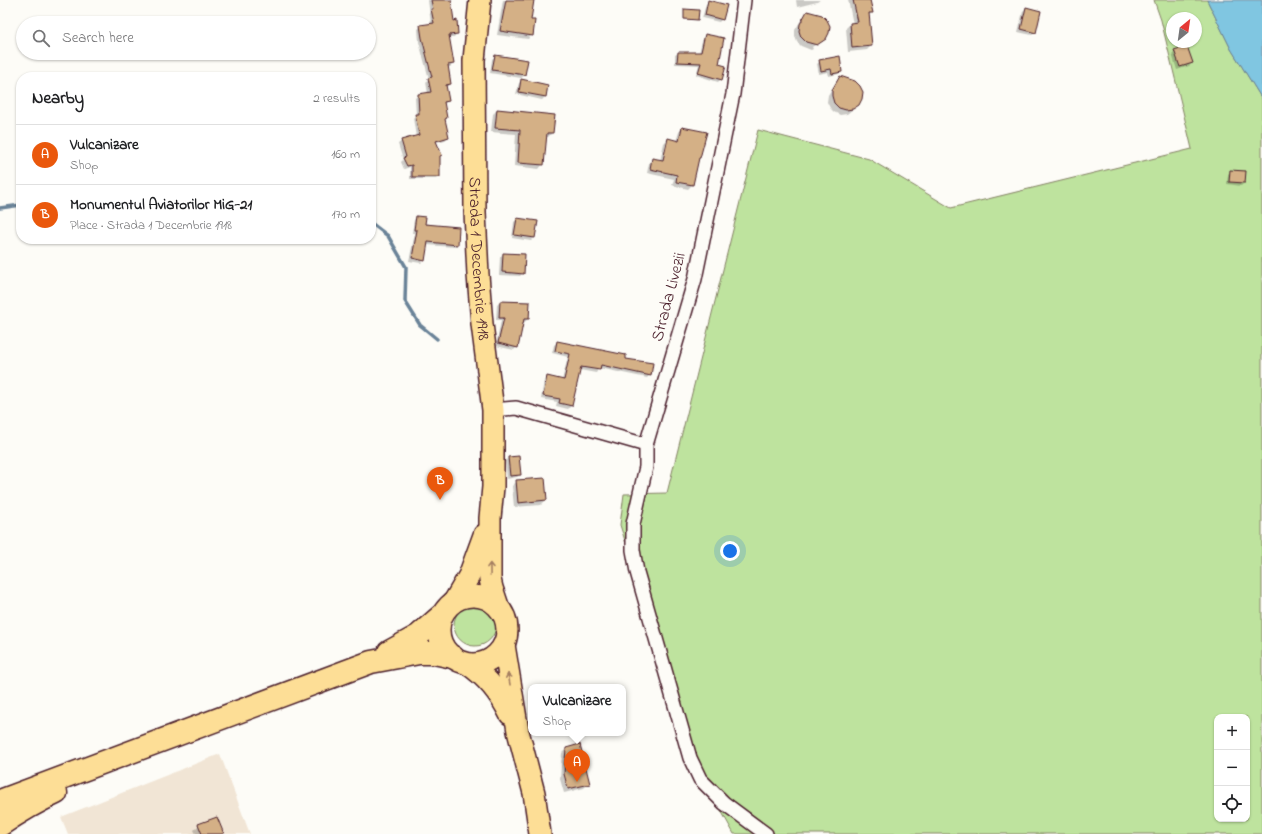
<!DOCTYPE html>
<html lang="en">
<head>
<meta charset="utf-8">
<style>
	:root { --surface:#fff; --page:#f2f2f2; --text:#202124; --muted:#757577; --line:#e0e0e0; --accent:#ea580c }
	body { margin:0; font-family:"Indie Flower",sans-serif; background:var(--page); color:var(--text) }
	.controls { position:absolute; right:12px; bottom:12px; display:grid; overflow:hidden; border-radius:8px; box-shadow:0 1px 3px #0004 }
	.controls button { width:36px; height:36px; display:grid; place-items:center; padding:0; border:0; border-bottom:1px solid var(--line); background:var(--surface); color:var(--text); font:20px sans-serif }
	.compass { position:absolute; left:1166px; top:12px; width:36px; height:36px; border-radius:50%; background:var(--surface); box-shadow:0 1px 3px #0004; rotate:29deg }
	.you { position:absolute; left:730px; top:551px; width:14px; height:14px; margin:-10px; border:3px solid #fff; border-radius:50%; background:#1a73e8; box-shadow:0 0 0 6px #1a73e833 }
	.badge { display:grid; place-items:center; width:26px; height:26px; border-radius:50%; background:var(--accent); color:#fff; font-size:13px; font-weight:700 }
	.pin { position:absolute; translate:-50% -33px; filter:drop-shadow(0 1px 2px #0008) }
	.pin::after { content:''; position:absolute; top:21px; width:14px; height:12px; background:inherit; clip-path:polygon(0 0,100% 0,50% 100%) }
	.popup { position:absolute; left:528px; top:684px; width:98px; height:52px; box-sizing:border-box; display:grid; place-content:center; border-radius:8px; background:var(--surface); filter:drop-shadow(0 1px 3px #0005); font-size:13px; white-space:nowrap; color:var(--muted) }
	.popup b { font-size:15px; color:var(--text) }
	.popup::after { content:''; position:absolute; left:50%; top:100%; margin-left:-8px; border:8px solid transparent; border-top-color:var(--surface) }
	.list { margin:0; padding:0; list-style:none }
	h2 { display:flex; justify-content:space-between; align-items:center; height:52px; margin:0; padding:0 16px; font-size:17px }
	h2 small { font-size:13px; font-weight:400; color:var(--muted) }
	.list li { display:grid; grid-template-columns:26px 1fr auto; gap:12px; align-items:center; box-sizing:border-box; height:60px; padding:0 16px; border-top:1px solid var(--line) }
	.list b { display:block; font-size:15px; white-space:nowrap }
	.list p { margin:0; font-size:13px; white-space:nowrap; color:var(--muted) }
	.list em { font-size:13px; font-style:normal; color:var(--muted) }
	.icon { flex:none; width:22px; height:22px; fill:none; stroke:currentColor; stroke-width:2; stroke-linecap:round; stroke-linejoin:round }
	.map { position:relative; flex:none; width:1262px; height:834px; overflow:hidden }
	.search { position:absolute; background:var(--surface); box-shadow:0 1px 3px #0004; left:16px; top:16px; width:360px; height:44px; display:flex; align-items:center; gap:10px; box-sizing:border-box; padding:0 14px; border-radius:22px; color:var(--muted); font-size:15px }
	.panel { position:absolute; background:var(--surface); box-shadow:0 1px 3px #0004; left:16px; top:72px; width:360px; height:172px; border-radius:16px }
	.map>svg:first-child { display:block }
</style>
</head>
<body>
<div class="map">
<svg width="1262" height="834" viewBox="0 0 1262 834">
	<rect width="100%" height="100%" fill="#fdfcf7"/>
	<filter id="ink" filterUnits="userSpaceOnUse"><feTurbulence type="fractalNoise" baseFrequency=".025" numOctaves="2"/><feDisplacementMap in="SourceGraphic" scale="8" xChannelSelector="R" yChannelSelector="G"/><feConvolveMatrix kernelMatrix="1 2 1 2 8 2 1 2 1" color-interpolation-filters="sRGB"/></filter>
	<g filter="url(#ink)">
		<path fill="#f1e5d5" d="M220,754l30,80h-182l-7,-17z"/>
		<path fill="#bee39e" stroke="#848164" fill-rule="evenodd" d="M1154,0h53l24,49 31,50v735h-528l-37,-67 -77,-242 4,-31 43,-1 91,-363 111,29 82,49 241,-59 -31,-129zM1172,18h24v24h-24zM1217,717h30v102h-30z
			M454 625a21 21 0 1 1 42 0a21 21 0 1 1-42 0Z"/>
		<path fill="#80c6e1" stroke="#6a8398" d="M1207,0h55v99l-31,-50z"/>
		<path fill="#0003" d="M428,0h25l-3,2 3,20 4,11 -3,4h-5l4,27 -3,3h-3l3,17 -5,3 3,14 -5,3 3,14 -2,2 4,17 -3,3 -9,2 3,15v19l-3,3h-26v-12l-6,2 -3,-7 2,-2 -5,-16 4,-3 14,-4 -3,-19 3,-3 -1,-17 3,-3 10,-1 -2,-12 3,-3 -10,-37 -1,-13 3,-3 10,-1z
			M503,0h30l-4,21 3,14 -4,4 -31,-4z
			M796,0h24l-3,2 -20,5z
			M848,0h21l3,12 -3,3 2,31 -4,4 -19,2 -2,-24 4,-4h3z
			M709,1l13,18 -3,3 -17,-4 4,-14z
			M1026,8l9,24 -3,3 -14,-3 5,-21z
			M808,12l15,28 -11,7 1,2 -2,1 -10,-4 -4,-4 -2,-6v-6l8,-13z
			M705,35l12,29 4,15 -3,3 -22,-7 3,-10 -24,-1v-9l3,-2h21l4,-16z
			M1175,51l17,12 -3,3 -12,4 -5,-16z
			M495,56l30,19 -4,3 -31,-5 2,-14z
			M820,61l21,10 -3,3 -9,2 -1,-4 -9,2 -2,-10z
			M840,78l18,27 -11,9 -7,1 -6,-3 -4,-4 -3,-6 1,-7 8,-13z
			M522,80l23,17 -3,3 -26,-6 3,-11z
			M497,110l55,23 -4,4h-3l-2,27 -4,5 -25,-3 2,-32 -25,-2 2,-18z
			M683,128l14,31 -5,26 -4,4 -16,-4 2,-6 -27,-6 2,-10 4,-4 7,2 4,-18 4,-4 8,2 3,-9z
			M1231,171l13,12 -3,3 -14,-2 1,-10z
			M416,217l7,8 34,20 -3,2 -27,-2 -3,15 -3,3 -12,-2 6,-28h-3l2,-13z
			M517,219l17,19 -3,3 -19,-3 2,-16z
			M503,254l20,19 -3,3 -21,-1 1,-18z
			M500,302l28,16 -3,4 -3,-1 -5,26 -3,3 -18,-4 5,-26h-5l1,-15z
			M557,342l67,17 26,16 -3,3 -48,-10 -3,5 -16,-3 -9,36 -3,3 -12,-3 1,-4 -16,-3 3,-19 3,-3 15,3 6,-23 -16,-4 2,-8z
			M518,457l2,17 -3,3 -10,2 -2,-18 3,-3z
			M517,481l29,19 -5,5 -27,2 -2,-21z
			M566,749l22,35 -4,4 -20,5 -4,-14 2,-26z
			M199,825l23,9h-26l-2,-4z"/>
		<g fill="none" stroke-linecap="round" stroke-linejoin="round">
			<path stroke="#6a8398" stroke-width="3.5" d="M0,208l21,-3
				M371,223l17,13 18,31 -1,34 15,24 17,14"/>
		</g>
		<path fill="#d4b086" stroke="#4a1f2b" d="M431,0h20l3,21 3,-1 1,14 -9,1 5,29 -6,1 3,19 -5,1 3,16 -5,1 3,16 -2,1 4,18 -13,4 6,14 -2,1v21h-28v-12l-5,1 -4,-8 3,-1 -5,-17 18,-5 -4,-21h4l-1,-20 13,-2 -3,-14 4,-1 -10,-39 -2,-13 14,-2 -3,-14h2z
			M506,0h28l-3,20h4l-2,16 -33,-5z
			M708,0l19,5 -4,15 -18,-5z
			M853,0h17l3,13h-4l3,33 -20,2 -2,-25 8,-1z
			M1026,7l15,4 -5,22 -15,-4z
			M684,9l15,1 -1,10 -14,-1z
			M807,11l15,4 5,5 3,6 -1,7 -3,6 -9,6 -11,-3 -5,-5 -2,-6 1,-7z
			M705,34l19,4 -5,26 7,2 -4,14 -24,-7 3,-10 -24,-1 1,-10h23z
			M1187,46l6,17 -13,4 -6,-17z
			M495,55l33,5 -3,15 -33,-5z
			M840,56l2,16 -10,2 -1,-5 -10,2 -2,-11z
			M840,76l15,5 5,5 3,6 -1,7 -3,6 -6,4 -7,1 -7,-2 -5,-5 -2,-7v-6z
			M521,79l27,6 -2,12 -27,-5z
			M497,109l58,6 -2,18h-6l-3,32 -26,-2 2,-33 -25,-2z
			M682,127l25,5 -7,26h-1l-6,27 -17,-3 1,-7 -27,-6 2,-11 11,2 5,-22 11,3z
			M1230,170l16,1 -1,12 -16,-1z
			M416,216l10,1 -1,7 34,3 -1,18 -30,-3 -3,19 -13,-3 5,-28h-3z
			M517,218l21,3 -3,17 -21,-3z
			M503,253l22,1 -1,20 -22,-2z
			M500,301l30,1 -1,17h-5l-6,29 -20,-5 6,-25h-5z
			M557,341l69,14v4l27,4 -2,13 -50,-11 -1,5 -19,-3 -9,39 -13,-3 1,-4 -17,-3 4,-20 17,4 6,-26 -15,-3z
			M519,456l2,19 -11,1 -2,-19z
			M545,478l2,22 -29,3 -2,-23z
			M580,744l10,40 -22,5 -4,-15 2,-26z
			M217,817l7,17h-22l-4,-10z"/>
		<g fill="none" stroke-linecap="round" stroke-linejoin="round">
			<g stroke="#4a1f2b" stroke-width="16">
				<path id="street" d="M493,410l23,-2 130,37 49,-166 38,-185 11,-94
					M646,445v22l-13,57v26l4,22 53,186 10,21 24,24 42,31"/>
			</g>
			<g stroke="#4a1f2b" stroke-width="24">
				<g id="primary">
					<path id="s1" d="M480,0l-6,60 1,152 3,63 4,49 11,86v77l-3,31v61l2,9 6,18"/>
					<circle cx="473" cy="630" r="34"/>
					<path d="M455,600l14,-24 15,-41"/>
					<path d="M504,645l14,86 16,62 6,41"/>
					<path d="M468,664c19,13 32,29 42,50"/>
				</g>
			</g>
			<g stroke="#4a1f2b" stroke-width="25">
				<path id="highway" d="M389,652l29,-16 23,-20
					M0,801l371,-139 48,-9h15l19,4
					M0,825c18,-12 36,-23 56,-32"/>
			</g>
			<use href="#street" stroke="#fdfcf7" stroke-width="13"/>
			<use href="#primary" stroke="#fdde96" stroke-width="21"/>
			<use href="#highway" stroke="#fdde96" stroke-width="22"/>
		</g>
		<defs><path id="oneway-shaft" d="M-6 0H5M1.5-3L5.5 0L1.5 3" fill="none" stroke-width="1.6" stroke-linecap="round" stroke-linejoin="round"/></defs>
		<g stroke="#a47e60">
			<use href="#oneway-shaft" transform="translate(490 569) rotate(-91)"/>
			<use href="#oneway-shaft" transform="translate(509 679) rotate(-100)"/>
		</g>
	</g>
	<g text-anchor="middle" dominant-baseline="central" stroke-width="3" stroke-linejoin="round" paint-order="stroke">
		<g font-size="17" fill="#4a1f2b" stroke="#fdfcf7">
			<text stroke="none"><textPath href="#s1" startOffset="259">Strada 1 Decembrie 1918</textPath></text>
			<text transform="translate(669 297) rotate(-75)">Strada Livezii</text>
		</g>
	</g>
</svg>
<div class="controls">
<button>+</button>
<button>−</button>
<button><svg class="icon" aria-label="locate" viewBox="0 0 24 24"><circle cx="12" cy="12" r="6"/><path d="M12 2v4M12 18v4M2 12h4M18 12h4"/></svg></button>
</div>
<svg class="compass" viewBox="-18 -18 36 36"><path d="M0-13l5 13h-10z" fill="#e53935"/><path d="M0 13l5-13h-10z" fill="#757577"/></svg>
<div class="you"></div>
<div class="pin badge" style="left:577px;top:782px">A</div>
<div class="popup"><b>Vulcanizare</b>Shop</div>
<div class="pin badge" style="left:440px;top:500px">B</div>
<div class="search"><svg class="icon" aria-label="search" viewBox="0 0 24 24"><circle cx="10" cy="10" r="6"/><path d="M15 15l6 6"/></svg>Search here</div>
<section class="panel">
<h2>Nearby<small>2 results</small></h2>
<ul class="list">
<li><span class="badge">A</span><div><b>Vulcanizare</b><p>Shop</p></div><em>160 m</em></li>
<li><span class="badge">B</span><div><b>Monumentul Aviatorilor MiG-21</b><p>Place · Strada 1 Decembrie 1918</p></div><em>170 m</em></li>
</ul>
</section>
</div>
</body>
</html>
